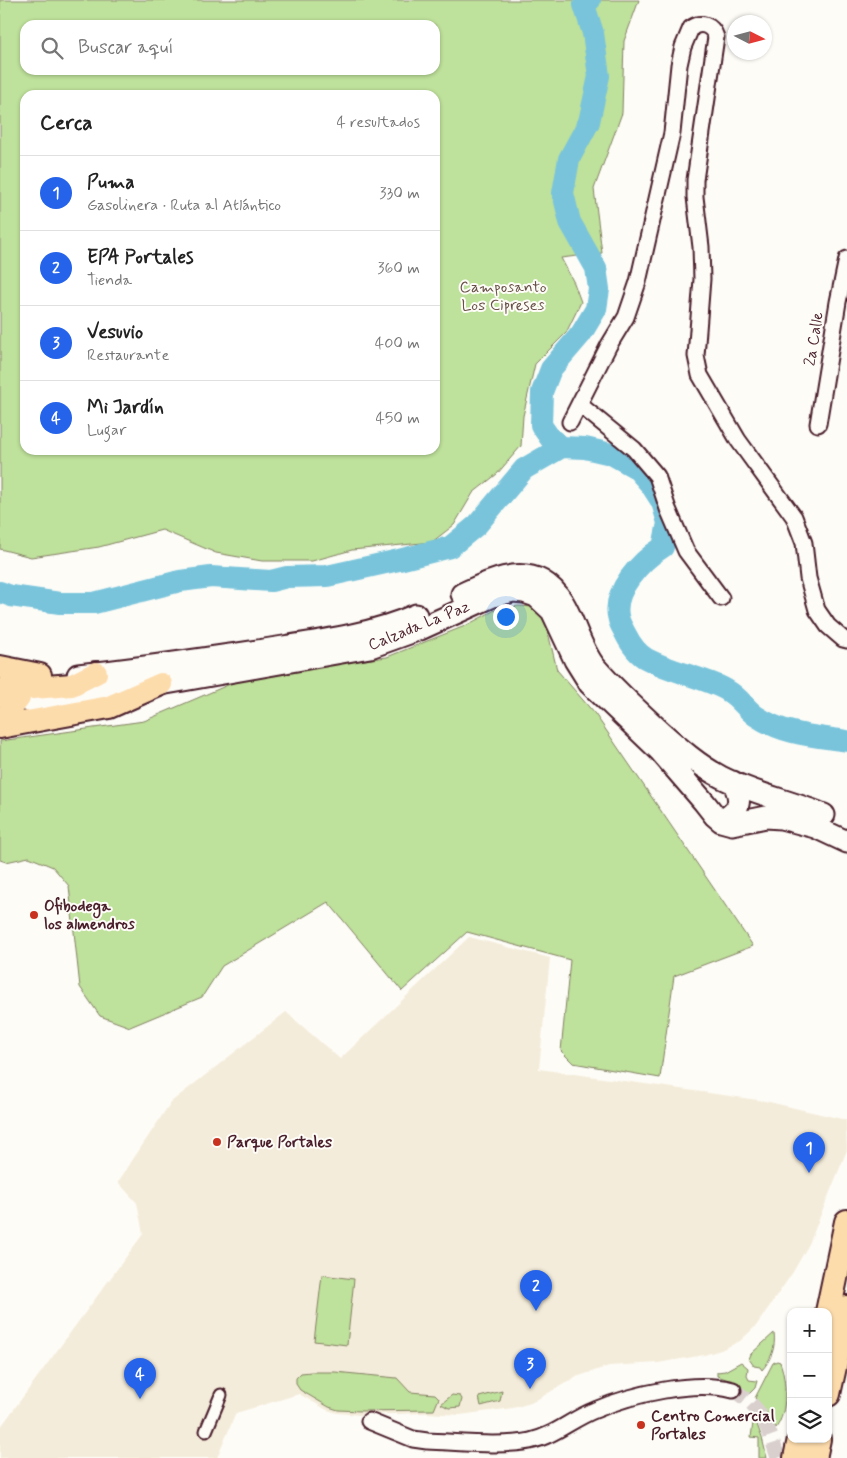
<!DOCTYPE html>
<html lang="es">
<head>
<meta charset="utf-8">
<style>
	:root { --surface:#fff; --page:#f6f6f6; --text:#222; --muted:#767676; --line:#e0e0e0; --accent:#2563eb }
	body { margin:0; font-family:Mynerve,sans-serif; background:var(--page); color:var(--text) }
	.controls { position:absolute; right:15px; bottom:15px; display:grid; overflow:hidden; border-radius:10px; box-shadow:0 1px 4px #0004 }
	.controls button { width:45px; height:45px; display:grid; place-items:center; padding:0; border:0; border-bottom:1px solid var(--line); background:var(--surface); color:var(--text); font:25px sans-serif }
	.compass { position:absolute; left:727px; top:15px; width:45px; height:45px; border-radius:50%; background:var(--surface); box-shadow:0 1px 4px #0004; rotate:96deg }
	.you { position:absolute; left:505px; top:616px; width:18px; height:18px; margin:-12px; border:4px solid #fff; border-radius:50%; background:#1a73e8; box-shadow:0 0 0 8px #1a73e833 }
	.badge { display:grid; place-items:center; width:32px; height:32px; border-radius:50%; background:var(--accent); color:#fff; font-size:16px; font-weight:700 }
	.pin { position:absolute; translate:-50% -41px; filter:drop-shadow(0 1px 2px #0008) }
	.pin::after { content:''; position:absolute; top:26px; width:18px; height:15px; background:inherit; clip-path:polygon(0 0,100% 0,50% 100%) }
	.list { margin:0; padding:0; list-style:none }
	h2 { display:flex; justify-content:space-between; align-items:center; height:65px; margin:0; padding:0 20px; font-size:21px }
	h2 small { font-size:16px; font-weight:400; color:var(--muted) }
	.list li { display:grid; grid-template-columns:32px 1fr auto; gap:15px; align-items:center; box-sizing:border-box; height:75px; padding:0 20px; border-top:1px solid var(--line) }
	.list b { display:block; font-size:19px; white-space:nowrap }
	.list p { margin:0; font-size:16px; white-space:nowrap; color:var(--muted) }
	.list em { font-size:16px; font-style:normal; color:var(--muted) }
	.icon { flex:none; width:28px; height:28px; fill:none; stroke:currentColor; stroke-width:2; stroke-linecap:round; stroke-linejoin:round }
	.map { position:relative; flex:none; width:847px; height:1458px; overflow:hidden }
	.search { position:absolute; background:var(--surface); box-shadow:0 1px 4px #0004; left:20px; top:20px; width:420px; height:55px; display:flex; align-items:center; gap:12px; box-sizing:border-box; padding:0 18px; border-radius:15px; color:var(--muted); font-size:19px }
	.panel { position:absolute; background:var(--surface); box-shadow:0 1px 4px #0004; left:20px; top:90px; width:420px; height:365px; border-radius:15px }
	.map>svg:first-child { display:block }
</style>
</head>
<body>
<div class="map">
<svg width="847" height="1458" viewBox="0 0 847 1458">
	<rect width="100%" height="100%" fill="#fdfcf7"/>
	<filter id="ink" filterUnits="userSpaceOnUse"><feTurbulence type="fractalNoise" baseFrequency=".02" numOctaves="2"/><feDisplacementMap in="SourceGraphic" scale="10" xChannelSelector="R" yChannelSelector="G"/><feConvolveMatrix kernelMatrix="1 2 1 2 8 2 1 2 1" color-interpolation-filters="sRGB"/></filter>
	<g filter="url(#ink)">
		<path fill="#f4ecda" d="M469,937l81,21 -11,111 226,32 81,19 1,30 -38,94 -16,28 -37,54 -16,15 -19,9 -17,5 -46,8 -49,3 -33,11 -45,26 -18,5 -53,7 -34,-2 -66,2 -23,-2 -10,-3 -28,-16 -63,19 -19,45h-217v-30l143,-194 -6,-31 -19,-21 53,-80 115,-90 54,47z"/>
		<path fill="#bee19b" stroke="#848063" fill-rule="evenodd" d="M0,0h639l-15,41 -2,72 -28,76 8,64 -41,5 13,25 7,19 -15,31 -31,31 -12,52 -2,30 -24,28 -24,19 -19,32 -22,17 -80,8 -40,11h-50l-46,-8 -54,-23 -63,17 -68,10 -31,-8zM25,25h410v45h-410zM25,95h410v355h-410z
			M518,606l17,1 11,17 11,46 38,44 158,232 -79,30 -14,102 -87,-15 -12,-12 9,-91 -103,-28 -65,59 -74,-89 -106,64 -20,31 -72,30 -30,-11 -20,-29 -11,-101 -16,-19 -24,-10 -23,5 -6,-2v-119l144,-20 107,-46 136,-18 78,-31 32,-17z
			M322,1275l32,4 -7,66 -33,-4z
			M774,1333c2,14 -3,27 -12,37l-2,-3 -6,-1 -5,-7 2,-5z
			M777,1361l3,1c7,20 8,49 -4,66l-12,-19 -9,-11 18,-35z
			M741,1362l7,6 -1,8 2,4 8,1 -2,7 -6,6 -23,-15 -9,-3v-4l8,-1z
			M311,1372h24l62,6 13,14 25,2 4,4 -5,12 -73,1 -23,-1 -9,-3 -29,-17 -4,-6v-6l5,-5z
			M502,1391l-2,10 -19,5 -2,-9z
			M452,1395l8,1 2,3 -2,8 -11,1 -8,-4z
			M756,1422l6,16 5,20h-8v-20l-8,-1 2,-14z"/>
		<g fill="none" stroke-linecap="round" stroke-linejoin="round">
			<path stroke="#7ac4db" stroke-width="22" d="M562,447l-12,-9 -9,-13 1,-33 9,-23 30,-35 15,-25 3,-20 -3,-21 -26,-46 -7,-29 6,-34 20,-37 10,-46 -6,-43 -9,-28 6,-5
				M0,592l11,4 49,7h34l86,-22 31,-4 60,4 16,-4 40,-1 72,-16 51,-13 27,-22 47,-56 38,-22 23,1 26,6 25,14 15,17 11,17 6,21 -5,24c-21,13 -53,45 -44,73 1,4 4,9 6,13 5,10 12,21 22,26 21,11 45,16 67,25 5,2 10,4 14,7 11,6 18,18 28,25 28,19 59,20 91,25"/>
			<path stroke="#d9d0ce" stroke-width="15" stroke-dasharray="15 8" stroke-linecap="butt" d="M733,1390c30,18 35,37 45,68"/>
			<g stroke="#4a1f2b" stroke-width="15">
				<path id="pedestrian" d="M206,1431l15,-36"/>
			</g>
			<g stroke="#4a1f2b" stroke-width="19">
				<path id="minor" d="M579,404l55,45 23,27 11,33 18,42 35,47
					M570,422l39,-77 17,-28 12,-35 34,-149 7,-68 4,-18 8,-19c10,-7 21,-3 25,9l-21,143v17l6,50 1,32 -6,77 4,19 38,65 56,77 10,26 4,35 9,32 11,16 15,13 4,1
					M818,424l20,-122 9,-43
					M369,1421l44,18 14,2c31,1 73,6 103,0 24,-5 42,-22 65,-31 38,-16 98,-30 138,-20"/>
			</g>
			<g stroke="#4a1f2b" stroke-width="25">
				<path id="secondary" d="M462,594c24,-11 54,-27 80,-13 30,17 32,60 53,86 20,23 43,44 65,64 19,17 38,34 61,46 33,17 69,24 103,38
					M78,675c62,-6 124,-16 186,-25 51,-8 104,-14 152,-35
					M19,698l13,4h14l115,-18 209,-37 50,-18 73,-33 20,-5 11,1 12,4 16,15 23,49 15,24 70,67 44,51 11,14 6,5 11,3 34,-7 15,1 34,9 32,15
					M721,821c19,-10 22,-20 12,-39"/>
			</g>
			<g stroke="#4a1f2b" stroke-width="26">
				<path id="primary" d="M0,667l40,8
					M0,690l19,8 -19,26
					M0,695l9,-9 3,-1 21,3 39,-3 24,-12
					M0,727l109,-20 52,-23"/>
			</g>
			<g stroke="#4a1f2b" stroke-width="28">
				<path id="trunk" d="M828,1312l19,-90
					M828,1394l19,-86
					M796,1458l4,-19
					M814,1458l4,-19"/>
			</g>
			<use href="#pedestrian" stroke="#fdfcf7" stroke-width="11"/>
			<use href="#minor" stroke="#fdfcf7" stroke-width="15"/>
			<use href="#secondary" stroke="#fdfcf7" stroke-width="21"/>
			<use href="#primary" stroke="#fddcac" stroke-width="22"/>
			<use href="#trunk" stroke="#fddcac" stroke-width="24"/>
		</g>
	</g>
	<g fill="#c8321e" stroke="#fdfcf7" stroke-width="2">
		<circle cx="34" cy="915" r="5"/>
		<circle cx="217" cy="1142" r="5"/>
		<circle cx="641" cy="1425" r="5"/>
	</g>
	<g text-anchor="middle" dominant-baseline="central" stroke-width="4" stroke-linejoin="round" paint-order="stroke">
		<g font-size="16" fill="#675047" stroke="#fdfcf7">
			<text x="503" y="287">Camposanto<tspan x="503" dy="18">Los Cipreses</tspan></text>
		</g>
		<g font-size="16" fill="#4a1f2b" stroke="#fdfcf7">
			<text transform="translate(814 339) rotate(-81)">2a Calle</text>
			<text transform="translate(419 626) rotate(-22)">Calzada La Paz</text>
		</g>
		<g font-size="16" font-weight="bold" fill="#4a1f2b" stroke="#fdfcf7" text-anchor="start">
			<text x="44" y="906">Ofibodega<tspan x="44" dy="18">los almendros</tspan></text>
			<text x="227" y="1142">Parque Portales</text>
			<text x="651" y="1416">Centro Comercial<tspan x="651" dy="18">Portales</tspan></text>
		</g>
	</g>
</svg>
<div class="controls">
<button>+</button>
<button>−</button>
<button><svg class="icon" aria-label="layers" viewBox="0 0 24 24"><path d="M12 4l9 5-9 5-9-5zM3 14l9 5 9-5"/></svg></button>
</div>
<svg class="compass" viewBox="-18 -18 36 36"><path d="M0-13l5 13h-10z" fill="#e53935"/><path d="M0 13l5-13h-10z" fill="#767676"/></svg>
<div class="you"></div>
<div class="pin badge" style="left:809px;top:1173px">1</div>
<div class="pin badge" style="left:536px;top:1311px">2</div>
<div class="pin badge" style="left:530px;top:1389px">3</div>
<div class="pin badge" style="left:140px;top:1399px">4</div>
<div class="search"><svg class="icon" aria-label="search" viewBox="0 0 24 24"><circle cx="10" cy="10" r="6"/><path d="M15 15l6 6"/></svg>Buscar aquí</div>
<section class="panel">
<h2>Cerca<small>4 resultados</small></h2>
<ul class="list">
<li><span class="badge">1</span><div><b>Puma</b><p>Gasolinera · Ruta al Atlántico</p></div><em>330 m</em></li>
<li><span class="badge">2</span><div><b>EPA Portales</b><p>Tienda</p></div><em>360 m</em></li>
<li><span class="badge">3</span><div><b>Vesuvio</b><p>Restaurante</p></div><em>400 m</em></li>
<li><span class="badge">4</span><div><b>Mi Jardín</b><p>Lugar</p></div><em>450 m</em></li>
</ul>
</section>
</div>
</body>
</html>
